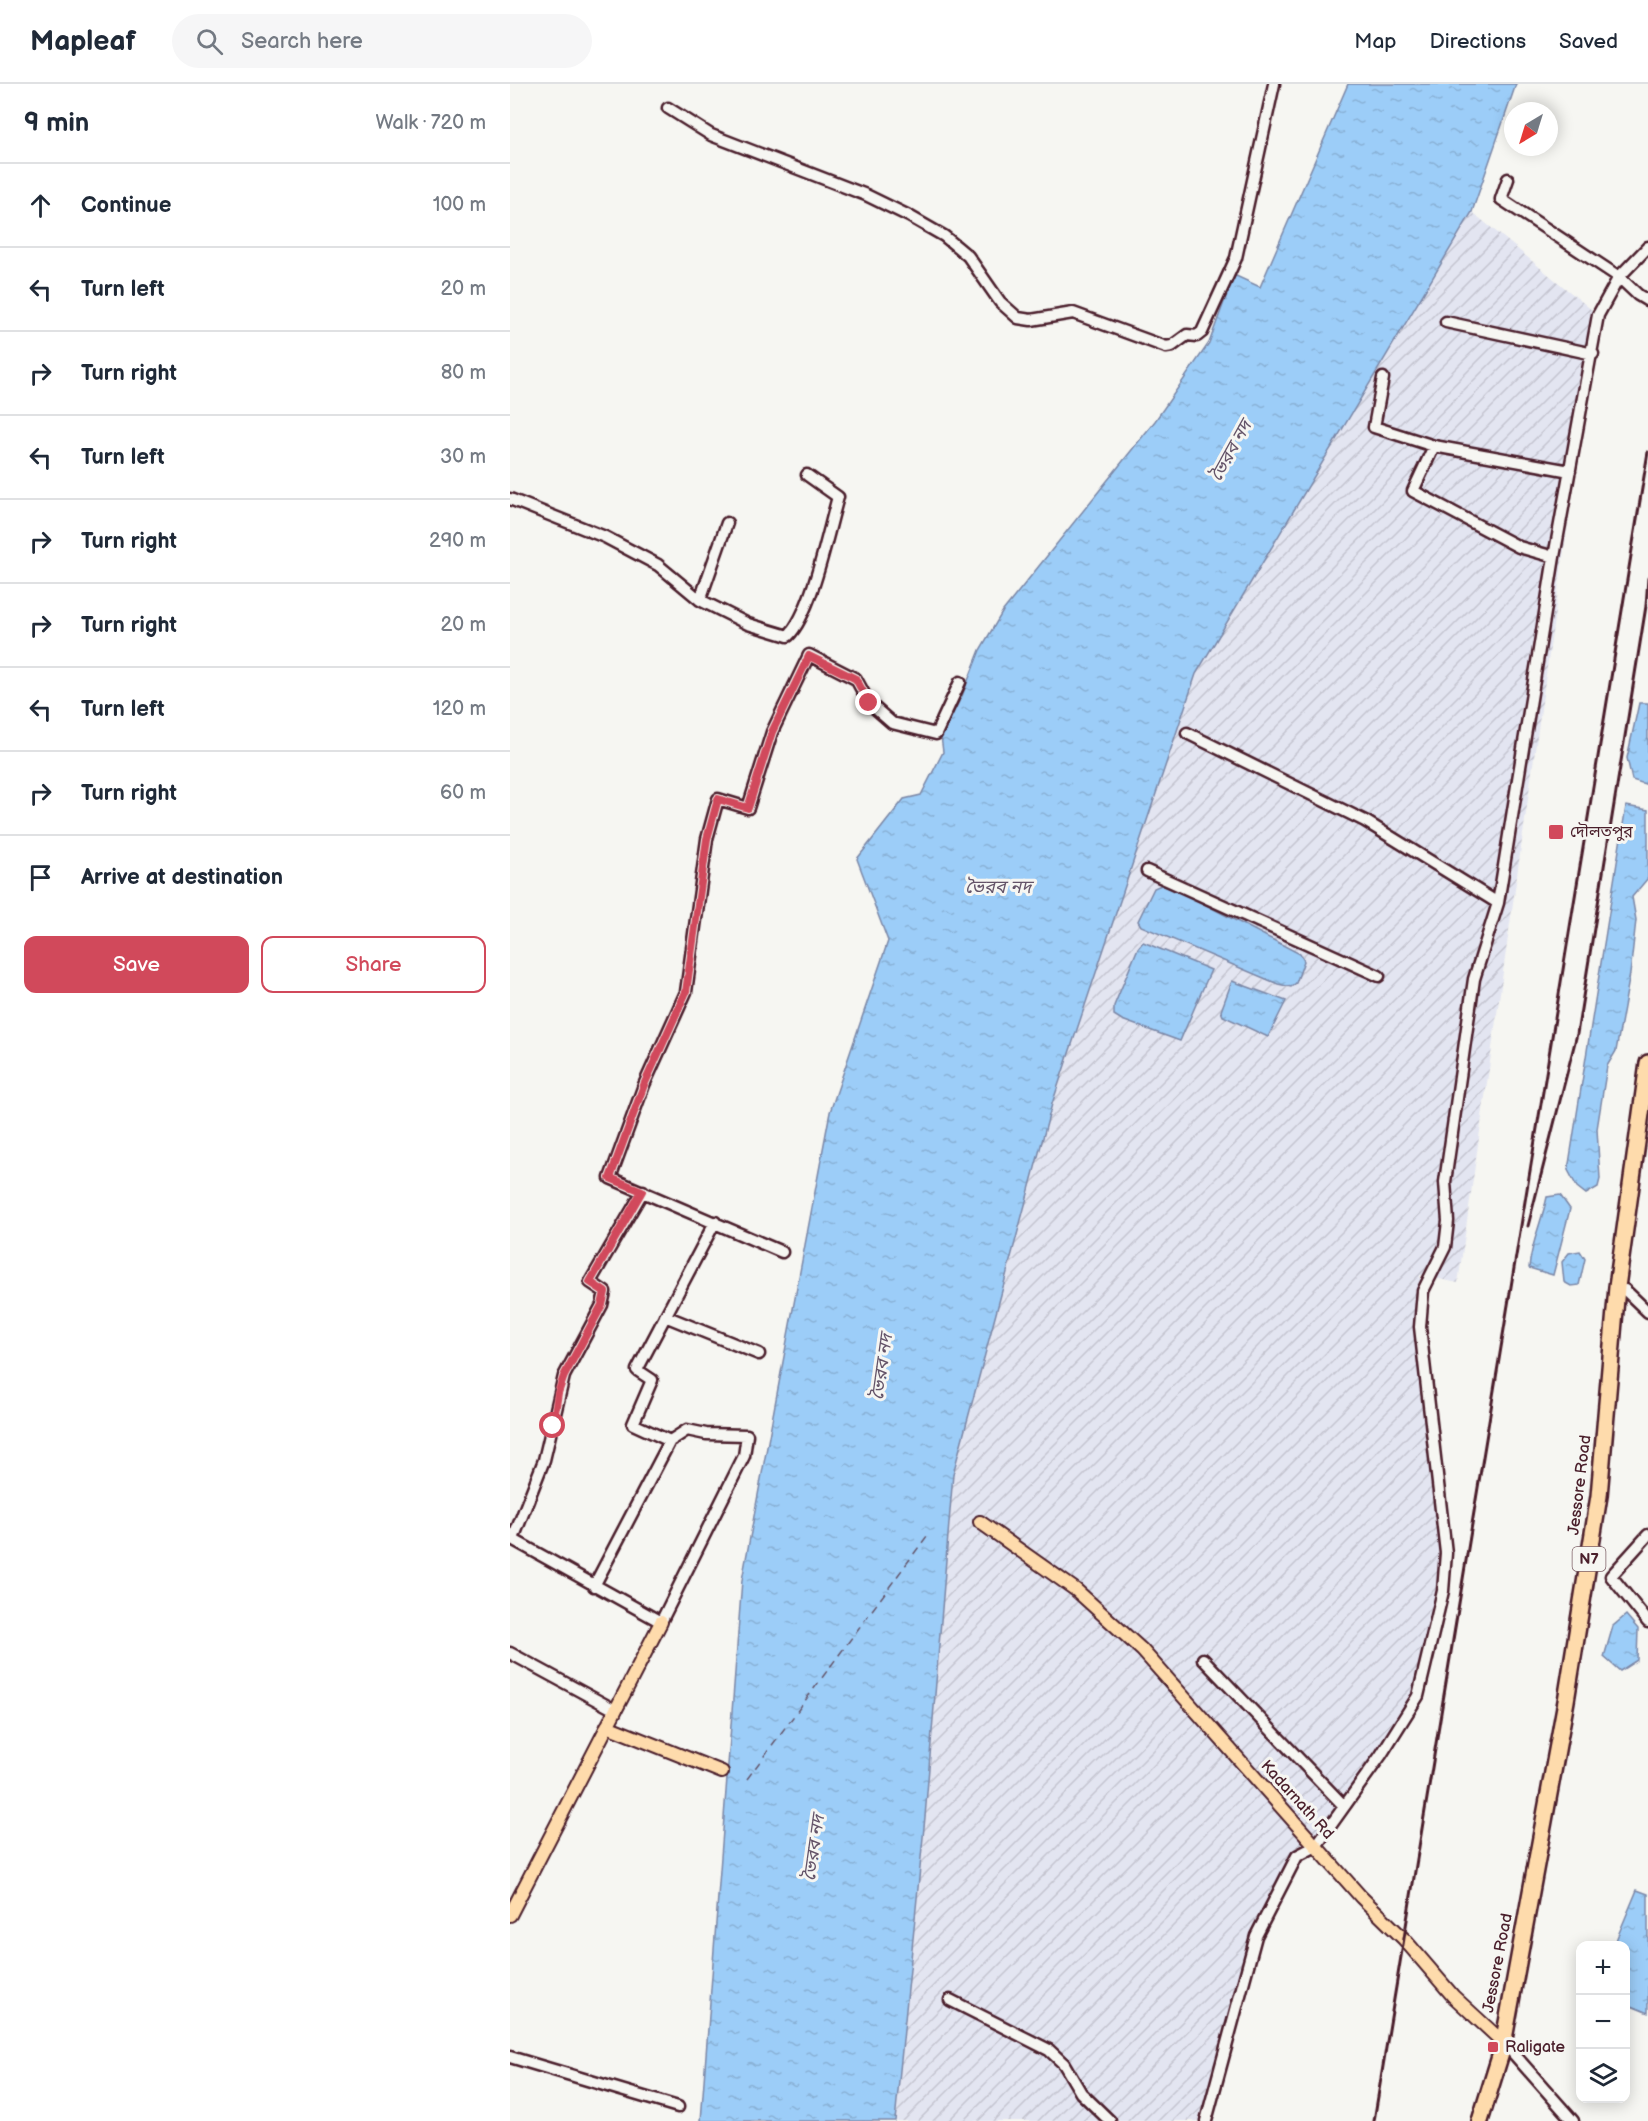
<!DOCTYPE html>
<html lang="en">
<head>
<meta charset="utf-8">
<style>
	:root { --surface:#fff; --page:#f6f6f7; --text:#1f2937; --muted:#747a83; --line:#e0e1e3; --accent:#d1495b }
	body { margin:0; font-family:"Balsamiq Sans","Noto Sans Bengali",sans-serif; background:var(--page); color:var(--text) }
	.controls { position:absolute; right:18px; bottom:18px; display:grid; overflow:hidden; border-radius:12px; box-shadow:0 3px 15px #0003 }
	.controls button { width:54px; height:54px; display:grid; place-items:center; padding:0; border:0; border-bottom:2px solid var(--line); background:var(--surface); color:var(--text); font:30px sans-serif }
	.compass { position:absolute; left:994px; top:18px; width:54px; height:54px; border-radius:50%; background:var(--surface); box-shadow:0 3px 15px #0003; rotate:218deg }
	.stop { position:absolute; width:18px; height:18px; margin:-14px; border:4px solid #d1495b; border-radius:50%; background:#fff }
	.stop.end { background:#d1495b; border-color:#fff; box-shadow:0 2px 6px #0008 }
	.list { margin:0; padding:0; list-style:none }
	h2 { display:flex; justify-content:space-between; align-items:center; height:78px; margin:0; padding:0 24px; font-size:26px }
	h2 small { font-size:20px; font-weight:400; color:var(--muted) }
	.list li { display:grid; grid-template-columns:39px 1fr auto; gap:18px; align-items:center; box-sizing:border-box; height:84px; padding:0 24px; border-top:2px solid var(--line) }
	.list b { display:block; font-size:22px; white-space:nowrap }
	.list em { font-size:20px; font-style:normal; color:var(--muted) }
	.actions { display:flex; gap:12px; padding:18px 24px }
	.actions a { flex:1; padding:14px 0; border:2px solid var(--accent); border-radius:12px; text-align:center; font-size:21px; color:var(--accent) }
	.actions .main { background:var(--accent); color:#fff }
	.icon { flex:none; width:33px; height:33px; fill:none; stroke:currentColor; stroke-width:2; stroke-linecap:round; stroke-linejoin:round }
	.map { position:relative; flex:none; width:1138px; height:2037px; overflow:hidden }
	header { display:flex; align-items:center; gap:36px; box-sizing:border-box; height:84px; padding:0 30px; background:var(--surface); border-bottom:2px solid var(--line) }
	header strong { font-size:28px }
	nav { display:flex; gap:33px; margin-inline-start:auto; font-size:21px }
	.search { width:420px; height:54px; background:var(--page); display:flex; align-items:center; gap:15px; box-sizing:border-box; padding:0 21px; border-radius:33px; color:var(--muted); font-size:22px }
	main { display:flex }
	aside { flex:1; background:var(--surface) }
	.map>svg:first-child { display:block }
</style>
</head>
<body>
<header>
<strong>Mapleaf</strong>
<div class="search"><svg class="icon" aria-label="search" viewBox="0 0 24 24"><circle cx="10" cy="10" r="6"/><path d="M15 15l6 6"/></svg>Search here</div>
<nav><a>Map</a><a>Directions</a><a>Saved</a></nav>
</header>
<main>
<aside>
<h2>9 min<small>Walk · 720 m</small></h2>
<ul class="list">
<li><svg class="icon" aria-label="ahead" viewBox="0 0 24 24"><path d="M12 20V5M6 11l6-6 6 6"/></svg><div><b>Continue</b></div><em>100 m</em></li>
<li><svg class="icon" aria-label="left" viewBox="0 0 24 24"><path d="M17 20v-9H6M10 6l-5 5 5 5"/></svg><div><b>Turn left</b></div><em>20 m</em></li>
<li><svg class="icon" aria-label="right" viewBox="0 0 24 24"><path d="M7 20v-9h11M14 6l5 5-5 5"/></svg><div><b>Turn right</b></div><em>80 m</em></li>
<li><svg class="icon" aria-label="left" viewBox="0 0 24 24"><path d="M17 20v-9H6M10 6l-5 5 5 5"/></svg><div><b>Turn left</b></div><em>30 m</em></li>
<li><svg class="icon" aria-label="right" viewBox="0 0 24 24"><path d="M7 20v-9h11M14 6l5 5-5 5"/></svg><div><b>Turn right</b></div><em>290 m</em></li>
<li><svg class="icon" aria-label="right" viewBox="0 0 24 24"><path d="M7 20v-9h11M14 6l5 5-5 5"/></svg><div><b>Turn right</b></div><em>20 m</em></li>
<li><svg class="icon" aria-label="left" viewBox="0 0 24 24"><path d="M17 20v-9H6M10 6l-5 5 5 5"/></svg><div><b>Turn left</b></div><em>120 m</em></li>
<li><svg class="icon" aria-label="right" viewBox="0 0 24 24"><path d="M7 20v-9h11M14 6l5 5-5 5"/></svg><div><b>Turn right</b></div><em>60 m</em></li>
<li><svg class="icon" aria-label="arrive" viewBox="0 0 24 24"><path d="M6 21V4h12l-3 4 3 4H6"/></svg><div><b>Arrive at destination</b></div></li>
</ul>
<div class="actions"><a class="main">Save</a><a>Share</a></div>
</aside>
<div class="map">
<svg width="1138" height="2037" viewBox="0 0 1138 2037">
	<defs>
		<pattern id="industrial-furrows" width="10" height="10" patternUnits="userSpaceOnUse" patternTransform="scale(1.5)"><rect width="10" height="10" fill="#e3e5f1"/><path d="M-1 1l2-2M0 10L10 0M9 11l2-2" fill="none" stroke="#c4c4cf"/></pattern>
		<pattern id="water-ripples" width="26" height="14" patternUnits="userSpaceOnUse" patternTransform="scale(1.5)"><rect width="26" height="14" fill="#9ccdf8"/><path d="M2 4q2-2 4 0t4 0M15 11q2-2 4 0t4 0" fill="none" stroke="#88b0d5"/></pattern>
	</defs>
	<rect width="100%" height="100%" fill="#f6f6f2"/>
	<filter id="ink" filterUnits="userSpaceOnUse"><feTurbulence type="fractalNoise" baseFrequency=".0167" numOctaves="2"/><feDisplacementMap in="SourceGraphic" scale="12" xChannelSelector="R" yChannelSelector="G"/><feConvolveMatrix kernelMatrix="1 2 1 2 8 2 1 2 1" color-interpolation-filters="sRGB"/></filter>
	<g filter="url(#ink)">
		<path fill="url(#industrial-furrows)" d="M962,128l126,103 -140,968 -38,-8v52l22,178 1,86 -33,118 -66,97 -47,50 -41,80 -44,185h-318l59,-647 99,-370 144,-430z"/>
		<path fill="url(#water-ripples)" stroke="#7b87a6" stroke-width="1.5" d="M838,0h168l-44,128 -276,462 -144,430 -99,370 -28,343 -30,304h-194l41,-541 88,-468 58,-171 -31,-82 47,-60 17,-4 22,-43 -2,-16 21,-40 18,-46 23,-39 152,-190 54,-78 25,-68 26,12z
			M1129,619h9v82l-16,-5 -5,-22z
			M1116,722l22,4v68l-16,19 4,23 -6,54 -14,77 -9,15 -10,63 3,50 -2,8 -12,7 -9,-7 -9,-17z
			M651,801l22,8 117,61 4,7 -8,22 -5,4 -13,-3 -137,-58 -3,-5 16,-33z
			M633,858l68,28 -31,71 -58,-21 -8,-5v-9l24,-58z
			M722,897l54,20 -18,36 -45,-21 -2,-5z
			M1050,1111l10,14 -17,66 -24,-7c2,-24 13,-47 18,-71z
			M1070,1167l5,8 -6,26 -8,1 -7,-4 -2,-20 7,-9z
			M1116,1531l12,14 -1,31 -17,11 -16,-14 9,-31z
			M1127,1806l11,4v119l-22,-9v-58l-12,-1z"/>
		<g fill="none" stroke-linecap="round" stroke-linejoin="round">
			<path stroke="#635368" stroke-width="1.5" stroke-dasharray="8 6" stroke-linecap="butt" d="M237,1695l183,-247"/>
			<g stroke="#4a1f2b" stroke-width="15">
				<path id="minor" d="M158,24l43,27 155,60 43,21 35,20 24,20 32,46 18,16 13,2 42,-7 93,34 6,-1 15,-11 10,1 5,-4 34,-74 38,-174
					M998,95l-7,20 118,78 19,18 10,6
					M936,238l147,32
					M873,294l-9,49 60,19 136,25
					M924,362l-21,45 106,56 35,10
					M0,415l95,38 53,28 42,35 48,24 40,12c24,-23 40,-105 50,-139l-31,-22
					M190,516l27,-77
					M677,649l178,88 133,82
					M637,787l232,105
					M272,1168l-172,-74 34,-93 42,-93 21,-153 11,-40 30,9 24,-76 37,-77 47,24 13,24 23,20 44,11 24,-52
					M1115,1206l23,22
					M155,1232l94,38
					M1138,1451l-37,41 37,46
					M0,1454l151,84 83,-166 3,-21 -41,-1 -19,-4 -17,11
					M3,1455l31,-79 20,-84 38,-71 3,-13 -15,-10 53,-91
					M84,1502l76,-145 -37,-17 19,-44 -15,-10 78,-148
					M0,1569l105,57
					M693,1575l141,147
					M440,1916l99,50 15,14 17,29 29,28
					M996,1961l67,76
					M0,1973l168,50
					M696,2037l50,-185 41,-80 19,-10 65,-91 37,-59 25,-105 3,-38 -26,-226 3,-36 22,-44 3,-26 -3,-39 29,-203 24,-76 56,-346 44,-242 21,-38 29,-30"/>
			</g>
			<g stroke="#4a1f2b" stroke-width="16">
				<path id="major" d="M470,1438l96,68 66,60 219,247 43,42 49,57 53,49
					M97,1642l115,46
					M0,1831l151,-293"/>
			</g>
			<g stroke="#4a1f2b" stroke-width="20">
				<path id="highway" d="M970,2037l22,-71 64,-349 33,-205 18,-209 31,-224"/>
			</g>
			<use href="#minor" stroke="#f6f6f2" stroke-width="10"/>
			<use href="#major" stroke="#fedbac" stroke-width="12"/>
			<use href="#highway" stroke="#fedbac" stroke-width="15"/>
			<path stroke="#4a1f2b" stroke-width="3" d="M1018,1142l49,-192 69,-428 2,-28
				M864,2037l274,-1669"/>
		</g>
	</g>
	<g fill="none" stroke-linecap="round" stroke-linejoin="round" filter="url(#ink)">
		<path stroke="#d1495b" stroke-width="8" d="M43,1342l5,-33 6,-17 38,-71 3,-13 -15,-10 52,-91 -32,-13 34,-93 42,-93 21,-153 11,-40 30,9 24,-76 37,-76 47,23 13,24"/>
	</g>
	<g fill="#d1495b" stroke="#f6f6f2" stroke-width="2">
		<rect x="1038" y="740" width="16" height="16" rx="3"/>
		<rect x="977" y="1957" width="12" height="12" rx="3"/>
	</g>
	<g text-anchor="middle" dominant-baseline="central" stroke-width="6" stroke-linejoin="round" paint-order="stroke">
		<rect fill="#f6f6f2" stroke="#7e6067" stroke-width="1.5" x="1062.5" y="1463" width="33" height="24" rx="4.5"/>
		<g font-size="15" font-weight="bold" fill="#4a1f2b">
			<text x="1079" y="1475">N7</text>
		</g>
		<g font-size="16" fill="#4a1f2b" stroke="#f6f6f2" text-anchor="start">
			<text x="1060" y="748">দৌলতপুর</text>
			<text x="995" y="1963">Raligate</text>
		</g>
		<g font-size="16" fill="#4a1f2b" stroke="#f6f6f2">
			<text transform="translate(1070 1401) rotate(-83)">Jessore Road</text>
			<text transform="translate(787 1716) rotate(48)">Kadarnath Rd</text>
			<text transform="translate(988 1879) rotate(-79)">Jessore Road</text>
		</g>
		<g font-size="18" font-style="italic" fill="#635368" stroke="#f6f6f2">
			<text transform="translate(721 367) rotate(-61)">ভৈরব নদ</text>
			<text x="488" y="803">ভৈরব নদ</text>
			<text transform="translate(372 1283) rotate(-82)">ভৈরব নদ</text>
			<text transform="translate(304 1764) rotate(-82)">ভৈরব নদ</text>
		</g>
	</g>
</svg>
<div class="controls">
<button>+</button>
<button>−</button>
<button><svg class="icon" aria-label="layers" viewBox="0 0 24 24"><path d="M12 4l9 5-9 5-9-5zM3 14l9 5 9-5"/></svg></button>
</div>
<svg class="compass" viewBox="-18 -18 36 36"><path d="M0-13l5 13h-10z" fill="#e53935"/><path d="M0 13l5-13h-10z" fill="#747a83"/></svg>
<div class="stop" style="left:43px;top:1342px"></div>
<div class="stop end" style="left:359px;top:619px"></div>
</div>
</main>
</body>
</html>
